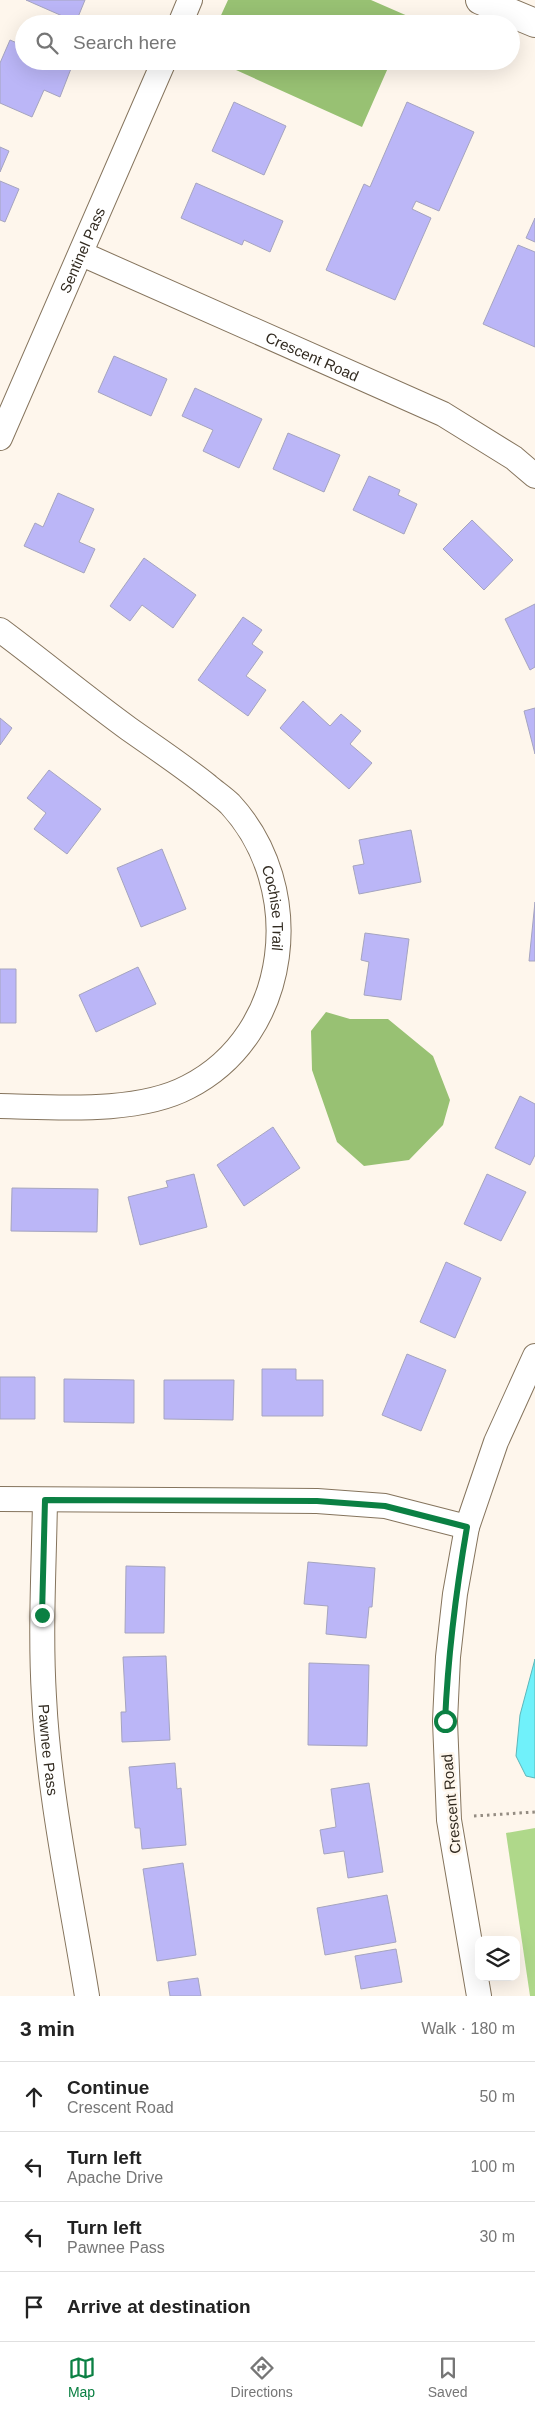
<!DOCTYPE html>
<html lang="en">
<head>
<meta charset="utf-8">
<style>
	:root { --surface:#fff; --page:#f6f6f6; --text:#222; --muted:#767676; --line:#e0e0e0; --accent:#0b8043 }
	body { margin:0; font-family:Arial,sans-serif; background:var(--page); color:var(--text) }
	.controls { position:absolute; right:15px; bottom:15px; display:grid; overflow:hidden; border-radius:10px; box-shadow:0 5px 20px #0002 }
	.controls button { width:45px; height:45px; display:grid; place-items:center; padding:0; border:0; border-bottom:1px solid var(--line); background:var(--surface); color:var(--text); font:25px sans-serif }
	.stop { position:absolute; width:15px; height:15px; margin:-11px; border:4px solid #0b8043; border-radius:50%; background:#fff }
	.stop.end { background:#0b8043; border-color:#fff; box-shadow:0 1px 5px #0008 }
	.list { margin:0; padding:0; list-style:none }
	h2 { display:flex; justify-content:space-between; align-items:center; height:65px; margin:0; padding:0 20px; font-size:21px }
	h2 small { font-size:16px; font-weight:400; color:var(--muted) }
	.list li { display:grid; grid-template-columns:32px 1fr auto; gap:15px; align-items:center; box-sizing:border-box; height:70px; padding:0 20px; border-top:1px solid var(--line) }
	.list b { display:block; font-size:19px; white-space:nowrap }
	.list p { margin:0; font-size:16px; white-space:nowrap; color:var(--muted) }
	.list em { font-size:16px; font-style:normal; color:var(--muted) }
	.icon { flex:none; width:28px; height:28px; fill:none; stroke:currentColor; stroke-width:2; stroke-linecap:round; stroke-linejoin:round }
	.map { position:relative; flex:none; width:535px; height:1996px; overflow:hidden }
	.search { position:absolute; background:var(--surface); box-shadow:0 5px 20px #0002; left:15px; right:15px; top:15px; height:55px; display:flex; align-items:center; gap:12px; box-sizing:border-box; padding:0 18px; border-radius:28px; color:var(--muted); font-size:19px }
	.sheet { height:345px; background:var(--surface) }
	nav { display:flex; justify-content:space-around; align-items:center; box-sizing:border-box; height:70px; border-top:1px solid var(--line); background:var(--surface); font-size:14px; color:var(--muted) }
	nav a { display:grid; justify-items:center; gap:2px }
	nav .on { color:var(--accent) }
	.map>svg:first-child { display:block }
</style>
</head>
<body>
<div class="map">
<svg width="535" height="1996" viewBox="0 0 535 1996">
	<rect width="100%" height="100%" fill="#fef6ec"/>
	<path fill="#afd88a" d="M535,1828v168h-5l-24,-163z"/>
	<path fill="#98c173" d="M228,0h143l39,17 -3,7h-190z
		M216,61h175l-29,66z
		M326,1012l24,7h38l45,37 17,44 -7,25 -34,35 -45,6 -27,-24 -25,-72 -1,-39z"/>
	<path fill="#70f1fa" stroke="#5db6b9" d="M535,1659v119l-9,-2 -10,-20 4,-41z"/>
	<path fill="#bbb6f7" stroke="#a5a4bf" d="M26,0h59l-9,22z
		M10,40l14,6v15h37l11,5 -12,31 -16,-7 -12,27 -32,-14v-40z
		M234,102l52,24 -22,49 -52,-24z
		M407,102l67,30 -35,79 -23,-10 -4,8 19,9 -36,82 -69,-30 38,-86 6,3z
		M0,147l9,4 -9,21z
		M0,181l19,8 -14,33 -5,-2z
		M196,183l87,38 -13,31 -26,-12 -2,5 -61,-27z
		M535,218v24l-9,-4z
		M518,245l17,7v95l-52,-23z
		M114,356l53,23 -16,37 -53,-24z
		M195,388l67,31 -23,49 -36,-17 10,-21 -31,-14z
		M288,433l52,22 -16,37 -51,-23z
		M369,476l31,14 -2,5 19,9 -13,30 -51,-24z
		M58,493l36,16 -15,33 16,7 -11,24 -60,-27 11,-23 8,4z
		M472,520l41,40 -29,30 -41,-41z
		M144,558l52,37 -23,33 -31,-23 -12,16 -20,-15z
		M535,604v63l-5,3 -25,-51z
		M243,617l19,13 -10,14 11,8 -17,24 20,14 -18,26 -50,-36z
		M303,701l27,25 11,-12 20,17 -11,13 22,19 -23,26 -69,-61z
		M535,708v46l-11,-43z
		M0,718l12,10 -12,17z
		M49,770l52,39 -34,45 -33,-25 12,-16 -19,-15z
		M411,830l10,52 -62,12 -6,-28 11,-2 -5,-24z
		M162,849l24,60 -45,18 -24,-59z
		M535,902v59h-6z
		M365,933l44,6 -8,61 -37,-5 5,-33 -8,-2z
		M138,967l18,37 -60,28 -17,-37z
		M0,969h16v54h-16z
		M520,1096l15,8v51l-5,10 -35,-17z
		M273,1127l27,41 -56,38 -27,-41z
		M194,1174l13,53 -67,18 -12,-48 40,-10 -2,-6z
		M487,1174l39,18 -25,49 -37,-17z
		M12,1188l86,1 -1,43 -86,-1z
		M446,1262l35,16 -26,60 -35,-16z
		M407,1354l39,16 -25,61 -39,-16z
		M262,1369h34v11h27v36h-61z
		M0,1377h35v42h-35z
		M64,1379l70,1v43l-70,-1z
		M164,1380h70l-1,40 -69,-1z
		M308,1562l67,6 -3,39h-3l-3,31 -40,-4 2,-28 -24,-2z
		M126,1566l39,1 -1,66h-39z
		M166,1656l4,84 -48,2 -1,-30h5l-3,-55z
		M309,1663l60,2 -2,81 -59,-1z
		M175,1763l2,26 4,-1 5,57 -44,4 -2,-21h-5l-6,-61z
		M369,1783l14,89 -35,6 -4,-27 -20,3 -4,-24 16,-3 -5,-38z
		M183,1863l13,92 -39,6 -14,-92z
		M387,1895l9,47 -71,13 -8,-47z
		M396,1949l6,33 -41,7 -6,-33z
		M198,1978l3,18h-31l-2,-14z"/>
	<g fill="none" stroke-linecap="round" stroke-linejoin="round">
		<g stroke="#85745d" stroke-width="26">
			<g id="minor">
				<path d="M180,24l10,-24"/>
				<path id="s1" d="M82,254l361,160 71,44 21,18"/>
				<path id="s2" d="M0,438l164,-377"/>
				<path id="s3" d="M0,630c43,32 85,67 129,99 27,19 54,37 79,57 7,6 16,12 22,18 77,83 62,230 -42,283 -51,27 -131,20 -188,19"/>
				<path d="M0,1499l317,2 68,5 82,21"/>
				<path id="s4" d="M45,1500c-1,66 -5,131 -1,197 5,100 27,200 43,299"/>
				<path d="M479,1996l-30,-176 -4,-99 3,-64 7,-63 12,-67 29,-85 39,-86"/>
			</g>
		</g>
		<g stroke="#85745d" stroke-width="30">
			<path id="tertiary" d="M480,0l55,23"/>
		</g>
		<path stroke="#948c82" stroke-width="3" stroke-dasharray="2.5 4" stroke-linecap="butt" d="M474,1816l61,-4"/>
		<use href="#minor" stroke="#fff" stroke-width="24"/>
		<use href="#tertiary" stroke="#fff" stroke-width="28"/>
	</g>
	<g fill="none" stroke-linecap="round" stroke-linejoin="round">
		<path stroke="#0b8043" stroke-width="6" d="M42,1615l3,-115 272,1 68,5 82,21c-11,64 -19,128 -22,194"/>
	</g>
	<g text-anchor="middle" dominant-baseline="central" stroke-width="5" stroke-linejoin="round" paint-order="stroke">
		<g font-size="15" fill="#322b21" stroke="#fef6ec">
			<text stroke="none"><textPath href="#s2" startOffset="205">Sentinel Pass</textPath></text>
			<text stroke="none"><textPath href="#s1" startOffset="252">Crescent Road</textPath></text>
			<text stroke="none"><textPath href="#s3" startOffset="404">Cochise Trail</textPath></text>
			<text stroke="none"><textPath href="#s4" startOffset="250">Pawnee Pass</textPath></text>
			<text transform="translate(451 1804) rotate(-95)">Crescent Road</text>
		</g>
	</g>
</svg>
<div class="controls">
<button><svg class="icon" aria-label="layers" viewBox="0 0 24 24"><path d="M12 4l9 5-9 5-9-5zM3 14l9 5 9-5"/></svg></button>
</div>
<div class="stop" style="left:445px;top:1721px"></div>
<div class="stop end" style="left:42px;top:1615px"></div>
<div class="search"><svg class="icon" aria-label="search" viewBox="0 0 24 24"><circle cx="10" cy="10" r="6"/><path d="M15 15l6 6"/></svg>Search here</div>
</div>
<section class="sheet">
<h2>3 min<small>Walk · 180 m</small></h2>
<ul class="list">
<li><svg class="icon" aria-label="ahead" viewBox="0 0 24 24"><path d="M12 20V5M6 11l6-6 6 6"/></svg><div><b>Continue</b><p>Crescent Road</p></div><em>50 m</em></li>
<li><svg class="icon" aria-label="left" viewBox="0 0 24 24"><path d="M17 20v-9H6M10 6l-5 5 5 5"/></svg><div><b>Turn left</b><p>Apache Drive</p></div><em>100 m</em></li>
<li><svg class="icon" aria-label="left" viewBox="0 0 24 24"><path d="M17 20v-9H6M10 6l-5 5 5 5"/></svg><div><b>Turn left</b><p>Pawnee Pass</p></div><em>30 m</em></li>
<li><svg class="icon" aria-label="arrive" viewBox="0 0 24 24"><path d="M6 21V4h12l-3 4 3 4H6"/></svg><div><b>Arrive at destination</b></div></li>
</ul>
</section>
<nav>
<a class="on"><svg class="icon" aria-label="map" viewBox="0 0 24 24"><path d="M3 6l6-2 6 2 6-2v14l-6 2-6-2-6 2zM9 4v14M15 6v14"/></svg>Map</a>
<a><svg class="icon" aria-label="directions" viewBox="0 0 24 24"><path d="M12 3l9 9-9 9-9-9zM9 14v-3h6M13 9l2 2-2 2"/></svg>Directions</a>
<a><svg class="icon" aria-label="saved" viewBox="0 0 24 24"><path d="M7 4h10v16l-5-4-5 4z"/></svg>Saved</a>
</nav>
</body>
</html>
